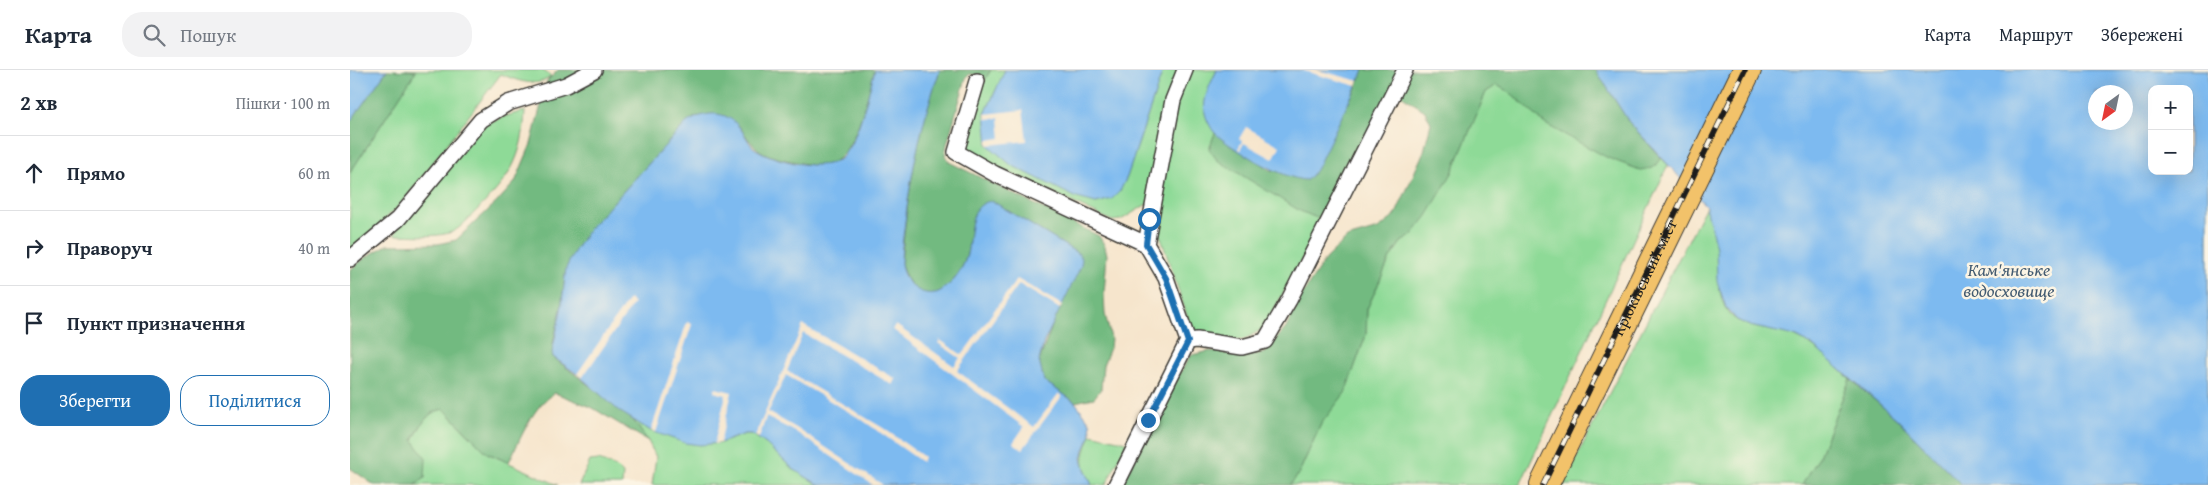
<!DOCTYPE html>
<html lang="uk">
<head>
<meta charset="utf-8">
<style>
	:root { --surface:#fff; --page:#f2f2f3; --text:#1f2937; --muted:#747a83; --line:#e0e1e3; --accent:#1f6fb2 }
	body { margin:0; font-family:"Gentium Book Plus",serif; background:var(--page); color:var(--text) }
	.controls { position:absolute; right:15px; top:15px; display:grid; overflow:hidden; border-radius:10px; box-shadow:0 5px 20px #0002 }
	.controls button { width:45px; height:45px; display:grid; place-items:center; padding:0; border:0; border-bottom:1px solid var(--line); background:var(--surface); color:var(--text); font:25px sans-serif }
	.compass { position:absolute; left:1738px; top:15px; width:45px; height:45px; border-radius:50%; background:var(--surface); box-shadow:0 5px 20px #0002; rotate:213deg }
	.stop { position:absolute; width:15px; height:15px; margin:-11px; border:4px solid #1f6fb2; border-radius:50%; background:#fff }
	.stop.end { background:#1f6fb2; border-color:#fff; box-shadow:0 1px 5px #0008 }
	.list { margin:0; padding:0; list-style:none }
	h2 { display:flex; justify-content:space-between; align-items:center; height:65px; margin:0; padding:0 20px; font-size:21px }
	h2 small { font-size:16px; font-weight:400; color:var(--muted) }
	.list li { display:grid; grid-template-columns:32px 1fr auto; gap:15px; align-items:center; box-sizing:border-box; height:75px; padding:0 20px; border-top:1px solid var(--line) }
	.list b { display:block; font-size:19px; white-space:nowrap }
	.list em { font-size:16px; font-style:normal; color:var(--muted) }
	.actions { display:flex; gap:10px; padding:15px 20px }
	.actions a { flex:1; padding:11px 0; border:1px solid var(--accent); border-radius:20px; text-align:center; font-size:18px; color:var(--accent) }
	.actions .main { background:var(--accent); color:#fff }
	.icon { flex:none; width:28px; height:28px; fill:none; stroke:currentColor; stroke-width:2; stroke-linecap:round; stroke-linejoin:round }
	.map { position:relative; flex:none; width:1858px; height:415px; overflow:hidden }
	header { display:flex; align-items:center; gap:30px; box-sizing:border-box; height:70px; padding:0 25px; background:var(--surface); border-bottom:1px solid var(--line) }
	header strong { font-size:24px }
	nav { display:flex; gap:28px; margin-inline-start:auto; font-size:18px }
	.search { width:350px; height:45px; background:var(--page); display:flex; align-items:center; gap:12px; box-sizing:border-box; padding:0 18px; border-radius:20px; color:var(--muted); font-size:19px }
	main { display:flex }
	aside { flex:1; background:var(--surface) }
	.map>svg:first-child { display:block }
</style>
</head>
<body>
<header>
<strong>Карта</strong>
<div class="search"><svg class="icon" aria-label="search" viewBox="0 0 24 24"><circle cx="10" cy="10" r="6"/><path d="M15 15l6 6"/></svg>Пошук</div>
<nav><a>Карта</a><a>Маршрут</a><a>Збережені</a></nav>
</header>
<main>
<aside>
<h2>2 хв<small>Пішки · 100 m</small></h2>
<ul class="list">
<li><svg class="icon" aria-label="ahead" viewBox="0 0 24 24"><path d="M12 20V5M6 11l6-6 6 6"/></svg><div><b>Прямо</b></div><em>60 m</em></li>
<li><svg class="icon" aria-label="right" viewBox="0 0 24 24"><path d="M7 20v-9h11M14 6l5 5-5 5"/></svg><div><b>Праворуч</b></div><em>40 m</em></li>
<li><svg class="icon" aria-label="arrive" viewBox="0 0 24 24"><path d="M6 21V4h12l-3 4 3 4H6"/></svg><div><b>Пункт призначення</b></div></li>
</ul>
<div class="actions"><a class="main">Зберегти</a><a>Поділитися</a></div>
</aside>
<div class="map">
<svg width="1858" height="415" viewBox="0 0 1858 415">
	<rect width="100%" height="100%" fill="#fcf5e5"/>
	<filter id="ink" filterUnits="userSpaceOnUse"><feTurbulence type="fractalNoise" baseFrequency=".02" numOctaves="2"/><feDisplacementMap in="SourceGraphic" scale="10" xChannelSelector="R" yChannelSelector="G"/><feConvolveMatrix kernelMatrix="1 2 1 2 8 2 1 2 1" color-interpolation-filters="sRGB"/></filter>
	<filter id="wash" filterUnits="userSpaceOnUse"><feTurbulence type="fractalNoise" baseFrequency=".0096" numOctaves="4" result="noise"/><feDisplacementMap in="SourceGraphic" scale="20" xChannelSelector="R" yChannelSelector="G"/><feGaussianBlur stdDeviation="1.12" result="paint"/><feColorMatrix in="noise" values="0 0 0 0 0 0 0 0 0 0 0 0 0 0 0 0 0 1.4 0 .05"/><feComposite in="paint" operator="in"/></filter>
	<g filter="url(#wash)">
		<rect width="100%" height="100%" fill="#f6e5cc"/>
		<path fill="#8eda97" stroke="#557b5a" d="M55,0h137l9,6c-13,13 -36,4 -50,-2l-99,129 -52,50v-80l66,-102z
			M641,0h14l-20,44 2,15 109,74c19,-5 22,-9 31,-26l36,-107h54c-12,25 -16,38 -2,63l-6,16 117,67 -62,112 -19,11 -14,2 -36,-8 -5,-8 -31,-93v-20l-12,-8 -26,16 -9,1 -143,-67c-4,-22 9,-66 22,-84z
			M1147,15l15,9 33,30 108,44 8,-10 7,7 -148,320h-230l8,-10 23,-51 32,-53 13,-36 1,-26 23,-51 11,-16 10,-6 41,-63 34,-81z
			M175,41c-2,47 -16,69 -50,101 -6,6 -14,16 -23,20 -17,6 -39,3 -58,3l6,-12 78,-96 24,-10z
			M1356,136c4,14 8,27 10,41 3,21 0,40 9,60 12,25 49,20 71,30 21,9 38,27 54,42l-32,80 -16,26h-240z
			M94,339l43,44 71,32h-143l10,-7 -12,-37c8,-16 13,-29 31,-32z
			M283,350l18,11 14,4 55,8 25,-9h7l14,10 27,25 26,16h-167l4,-28 -8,-16z
			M741,364l36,8 -21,43h-14c-12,-26 -10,-26 -1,-51z
			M249,390l17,7 7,7 -1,11h-43l11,-24z"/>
		<path fill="#72ba80" stroke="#476b4e" d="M37,0l29,1 -66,102v-51z
			M208,0h317c-8,25 -19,86 -46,94 -12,4 -26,-1 -38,-3 -30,-6 -35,-10 -52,-35l-42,-10 -11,7 -97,106 -23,39 -5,42 -8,33v14l80,63 15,21 -57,-34 -36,-14c-21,10 -36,49 -46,69l-22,-9 -43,-44c-18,3 -23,16 -31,31l13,18 -1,20 -10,7h-41l-24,-17v-198l16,-13 21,-12 51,-1 18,-4 41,-38 18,-20 16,-38 16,-63z
			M590,0h51l-6,9 -6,-4 -9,-1 -4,4 -19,66 -2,11 4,7 150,74 6,10 2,9 -3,39 1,20 6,24 -1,10 -7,17 -2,24 -7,9 -19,4 -31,-21 -5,-20 40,-107 -87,-53 -18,14c-3,14 -4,30 -8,43 -14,38 -49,54 -65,7 6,-68 16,-132 39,-195z
			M1014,0h232l33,52 32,36 -8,10 -13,2 -32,-12 -63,-34 -33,-30 -15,-9 -11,7 -34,81 -25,43 -16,20 -10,6 -11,16 -23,51 -1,26 -21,58 -24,31 -23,51 -8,10h-169l57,-109 13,-21 19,-4 28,4 26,-2 22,-25 16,-33 24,-37 21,-20 31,-9 17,-13 29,-65 7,-28 -6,-12 -33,-22 -66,127 -9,2 -17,-7 -83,-51 -8,-11 6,-16 55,37 41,6 46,-90z
			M1500,309l48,41 64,65h-160l16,-26z"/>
		<path fill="#7dbaf0" stroke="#4c6b86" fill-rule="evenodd" d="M0,0h37l-37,52z
			M525,0h65c-17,47 -27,94 -34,144 -2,16 -5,34 -5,49 1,16 16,33 33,30 5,0 9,-4 13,-7 9,-6 15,-17 19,-28 6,-18 0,-55 26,-57l87,53 3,5 -1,7 -37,76 -5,19 5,20 31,21 15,20 1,12 -7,16 -2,9 3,10 7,16h-273l-26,-16 -27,-25 -14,-10h-7l-25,9 -20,2 -15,-2 -34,-12 -32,-20 -42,-37 -24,-17 -1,-5 9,-42 5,-42 8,-16 15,-23 97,-106c18,-12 40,-14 54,5 5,6 8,14 13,19 16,13 75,28 90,9 17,-21 24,-60 32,-86z
			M655,0h158l-36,107 -7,14 -8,8 -16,4 -19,-5 -66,-33 -23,-20 -3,-31z
			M867,0h147l-48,100 -9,10c-20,1 -77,-32 -91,-46 -5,-5 -10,-15 -11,-21 -3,-15 6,-30 12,-43z
			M1246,0h612v415h-246l-64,-65 -86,-75 -17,-9 -45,-10 -13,-6 -11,-12 -9,-27 -1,-33 -10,-42 -77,-84zM1802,19h37v82h-37zM1746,22h30v30h-30z"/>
		<path fill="#f6e5cc" d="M951,0h16l42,11 -2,5z
			M673,40l4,31 -39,4v-5l13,-2 -2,-20 -13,1 -1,-5z
			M896,57l34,19 -7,13 -29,-16 -4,7 -2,-1 4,-8 -3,-2z
			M667,209l45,26 -2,4 -41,-25 -62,87 77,56 25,-34 3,3 -39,53 -10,-6 11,-16 -132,-98 4,-4 58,41 6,-8 -22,-15 2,-3 22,15z
			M279,229l5,4 -52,75 -5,-4z
			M337,252l5,2 -36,108 -5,-1z
			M453,255l93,54 -3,6 -90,-52 -16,38 96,57 41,29 -2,5 -61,-43 -75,-44 -18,37 28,16 87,57h-10l-77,-53 -30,-15 -7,21 -4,-2z
			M365,318l17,4 -12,51 -6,1 12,-49 -12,-3z"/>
	</g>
	<g filter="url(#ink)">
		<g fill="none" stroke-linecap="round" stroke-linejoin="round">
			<g stroke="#3d3a36" stroke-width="18">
				<path id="street" d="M627,11l-21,71 39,22 151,70 20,34 22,63 -72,144
					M796,174l27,-144 12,-30
					M0,189l48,-40 83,-99 27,-17 58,-18 28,-15
					M838,271l9,-1 45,7 23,-6 24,-41 116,-230"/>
			</g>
			<g stroke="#3d3a36" stroke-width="30">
				<path id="highway" d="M1194,415l203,-415"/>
			</g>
			<use href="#street" stroke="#fff" stroke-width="15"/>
			<use href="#highway" stroke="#f2c26a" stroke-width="28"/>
			<g stroke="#1c1c1c" stroke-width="5.5">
				<g id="rail">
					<path id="s1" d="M1193,415l202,-415"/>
				</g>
			</g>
			<use href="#rail" stroke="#fcf5e5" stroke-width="4" stroke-dasharray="11" stroke-linecap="butt"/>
		</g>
	</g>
	<g fill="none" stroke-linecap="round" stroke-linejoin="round" filter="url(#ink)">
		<path stroke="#1f6fb2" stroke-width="6" d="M798,350l40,-78 -22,-64 -20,-34 3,-25"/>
	</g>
	<g text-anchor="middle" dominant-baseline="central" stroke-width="5" stroke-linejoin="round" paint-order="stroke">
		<g font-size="16" fill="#1c1c1c" stroke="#fcf5e5">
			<text stroke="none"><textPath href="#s1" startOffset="231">Крюківський міст</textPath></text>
		</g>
		<g font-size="18" font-style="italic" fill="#435b71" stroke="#fcf5e5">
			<text x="1659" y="199">Кам'янське<tspan x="1659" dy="21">водосховище</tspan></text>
		</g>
	</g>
</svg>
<div class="controls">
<button>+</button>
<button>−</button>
</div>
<svg class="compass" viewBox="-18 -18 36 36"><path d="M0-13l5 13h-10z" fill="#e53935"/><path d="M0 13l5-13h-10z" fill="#747a83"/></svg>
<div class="stop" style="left:799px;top:149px"></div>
<div class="stop end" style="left:798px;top:350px"></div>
</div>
</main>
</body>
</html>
